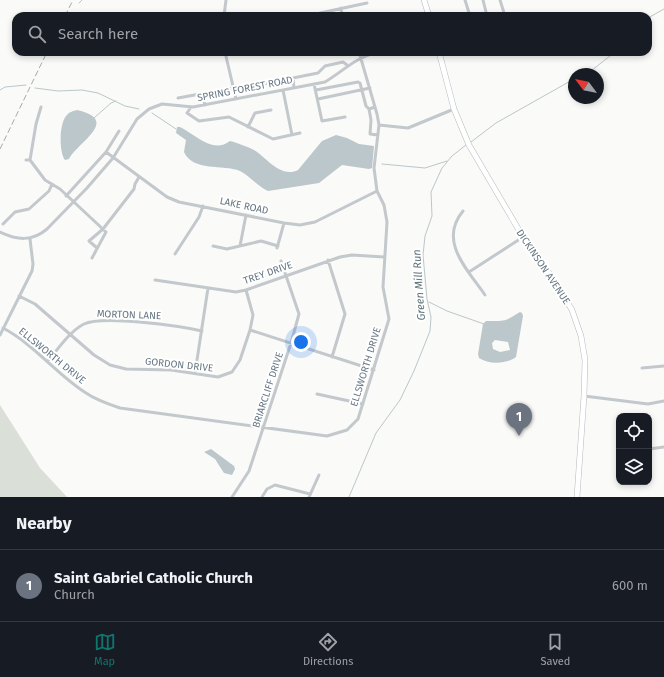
<!DOCTYPE html>
<html lang="en">
<head>
<meta charset="utf-8">
<style>
	:root { --surface:#171b24; --page:#242831; --text:#f1f3f6; --muted:#9ea1a6; --line:#363941; --accent:#0f766e }
	body { margin:0; font-family:"Fira Sans",sans-serif; background:var(--page); color:var(--text) }
	.controls { position:absolute; right:12px; bottom:12px; display:grid; overflow:hidden; border-radius:8px; box-shadow:0 2px 6px #0003 }
	.controls button { width:36px; height:36px; display:grid; place-items:center; padding:0; border:0; border-bottom:1px solid var(--line); background:var(--surface); color:var(--text); font:20px sans-serif }
	.compass { position:absolute; left:568px; top:68px; width:36px; height:36px; border-radius:50%; background:var(--surface); box-shadow:0 2px 6px #0003; rotate:302deg }
	.you { position:absolute; left:301px; top:342px; width:14px; height:14px; margin:-10px; border:3px solid #fff; border-radius:50%; background:#1a73e8; box-shadow:0 0 0 6px #1a73e833 }
	.badge { display:grid; place-items:center; width:26px; height:26px; border-radius:50%; background:var(--accent); color:#fff; font-size:13px; font-weight:700 }
	.pin { position:absolute; translate:-50% -33px; filter:drop-shadow(0 1px 2px #0008) }
	.pin::after { content:''; position:absolute; top:21px; width:14px; height:12px; background:inherit; clip-path:polygon(0 0,100% 0,50% 100%) }
	.list { margin:0; padding:0; list-style:none }
	h2 { display:flex; justify-content:space-between; align-items:center; height:52px; margin:0; padding:0 16px; font-size:17px }
	h2 small { font-size:13px; font-weight:400; color:var(--muted) }
	.list li { display:grid; grid-template-columns:26px 1fr auto; gap:12px; align-items:center; box-sizing:border-box; height:72px; padding:0 16px; border-top:1px solid var(--line) }
	.list b { display:block; font-size:15px; white-space:nowrap }
	.list p { margin:0; font-size:13px; white-space:nowrap; color:var(--muted) }
	.list em { font-size:13px; font-style:normal; color:var(--muted) }
	.icon { flex:none; width:22px; height:22px; fill:none; stroke:currentColor; stroke-width:2; stroke-linecap:round; stroke-linejoin:round }
	.map { position:relative; flex:none; width:664px; height:497px; overflow:hidden }
	.search { position:absolute; background:var(--surface); box-shadow:0 2px 6px #0003; left:12px; right:12px; top:12px; height:44px; display:flex; align-items:center; gap:10px; box-sizing:border-box; padding:0 14px; border-radius:12px; color:var(--muted); font-size:15px }
	.sheet { height:124px; background:var(--surface) }
	nav { display:flex; justify-content:space-around; align-items:center; box-sizing:border-box; height:56px; border-top:1px solid var(--line); background:var(--surface); font-size:11px; color:var(--muted) }
	nav a { display:grid; justify-items:center; gap:2px }
	nav .on { color:var(--accent) }
	.map>svg:first-child { display:block }
</style>
</head>
<body>
<div class="map">
<svg width="664" height="497" viewBox="0 0 664 497">
	<rect width="100%" height="100%" fill="#fafaf8"/>
	<path fill="#dadfd7" d="M0,405l40,63 27,29h-67z"/>
	<path fill="#bbc7cb" fill-rule="evenodd" d="M77,110c44,10 1,32 -8,49l-4,1c-6,-8 -6,-35 1,-44 3,-4 7,-5 11,-6z
		M177,127h3c16,8 33,27 50,14 7,2 22,7 27,11 11,8 25,26 41,18l24,-29 14,-6 11,3 12,6 15,2 -2,22 -3,1 -27,-4 -23,18 -51,8c-11,-5 -18,-15 -28,-20 -17,-7 -47,1 -56,-19l2,-12 -10,-7z
		M520,312l2,1 1,3 -7,41c-9,7 -27,8 -37,1l-1,-4 5,-30 3,-3c19,0 18,1 34,-9zM495,340l13,2 2,8 -10,2 -7,-3 -1,-6z
		M211,449l23,17 1,3 -3,6 -8,-2 -9,-14 -11,-7z"/>
	<g fill="none" stroke-linecap="round" stroke-linejoin="round">
		<path stroke="#bbc7cb" stroke-width="1" d="M79,3l3,-3
			M648,18l16,-9
			M587,74l28,-22
			M35,88l23,3 24,-1 16,3 27,13 14,3
			M0,90l5,-3 21,-2
			M152,113l24,16
			M94,118l17,-15 5,-2
			M471,142l25,-19 78,-44
			M382,164l43,4 22,-7
			M429,302l18,9 37,13
			M349,497l27,-64 24,-33 14,-29 16,-40 1,-14 -4,-18 -4,-44 2,-19 7,-20 -1,-24 11,-24 10,-12 14,-11"/>
		<g stroke="#b5babe" stroke-width="6">
			<path id="primary" d="M424,0l5,16
				M439,52l15,57 15,36 54,92 29,40 20,33 9,26 4,24 -1,36 -7,101"/>
		</g>
		<path stroke="#c3c8cc" stroke-width="3" d="M465,0l5,16
			M483,0l3,12v4
			M500,0l5,16
			M341,8l1,8
			M320,13l47,-10
			M224,16l2,-16
			M225,52l11,47
			M293,78l1,10
			M314,84l8,37 23,-4
			M233,90l85,-17 7,-7 18,-4 4,3
			M283,90l9,45
			M316,90l42,-8 2,1 6,23 3,3
			M202,94l3,11
			M178,98l55,-10
			M318,99l52,-11
			M191,107l-4,6 12,8 30,-4 44,22 27,-6
			M375,107l-6,2 2,11 -1,14 8,1
			M379,125l29,3 46,-19
			M248,127l7,-14 16,-3
			M106,152l61,45 12,5 105,21 16,2 15,-3 62,-31
			M26,160h4l15,20 15,9 46,43 -14,26
			M30,160l6,-36 5,-17
			M66,196l40,-44 13,-21
			M463,211c-25,30 4,58 22,84
			M3,224l12,-12 14,-3 20,-18 3,-7
			M0,232c17,8 32,10 47,-3l40,-41 26,-30 24,-39 12,-10 13,-5 31,3 132,-25c20,-12 29,-24 53,-30
			M213,246l14,3 34,-8 17,5
			M240,246l6,-31
			M97,248l-8,-7 14,-12 31,-40 1,-5 4,-7
			M277,248l7,-25
			M175,254l24,-37 4,-11
			M328,260l17,54 -13,43
			M469,272l54,-35
			M155,280l81,12 10,-2 94,-33 12,-2 32,2
			M19,296l16,8 59,51 16,10 16,4 45,1 47,7 14,-5 8,-12 10,-30 3,-15 -7,-25
			M3,328c32,17 53,46 83,65 10,7 22,11 34,15l207,28 20,-6 11,-11 31,-100 -6,-32 4,-65 -3,-17 -7,-14 -3,-23 5,-43 -2,-11 -18,-62
			M250,330l124,40
			M0,335l32,-64 1,-7 -3,-25
			M48,361c10,-12 22,-30 36,-37 19,-9 96,2 118,7
			M642,368l22,-2
			M195,373l13,-85
			M317,394l46,10
			M584,396l64,8 16,-3
			M649,449l15,-2
			M232,497l17,-26 42,-128 8,-29 -18,-53
			M262,497l5,-8 8,-4 35,9
			M309,497l10,-22"/>
		<use href="#primary" stroke="#fff" stroke-width="5"/>
		<path stroke="#a2aab0" stroke-width="1" stroke-dasharray="6 3" stroke-linecap="butt" d="M65,16l8,-16
			M0,149l47,-97"/>
	</g>
	<g text-anchor="middle" dominant-baseline="central" stroke-width="4" stroke-linejoin="round" paint-order="stroke">
		<g font-size="10" fill="#657683" stroke="#fff">
			<text transform="translate(245 89) rotate(-11)">SPRING FOREST ROAD</text>
			<text transform="translate(244 206) rotate(12)">LAKE ROAD</text>
			<text transform="translate(543 267) rotate(56)">DICKINSON AVENUE</text>
			<text transform="translate(268 273) rotate(-19)">TREY DRIVE</text>
			<text transform="translate(129 315) rotate(2)">MORTON LANE</text>
			<text transform="translate(52 356) rotate(39)">ELLSWORTH DRIVE</text>
			<text transform="translate(179 365) rotate(6)">GORDON DRIVE</text>
			<text transform="translate(366 367) rotate(-73)">ELLSWORTH DRIVE</text>
			<text transform="translate(268 390) rotate(-72)">BRIARCLIFF DRIVE</text>
		</g>
		<g font-size="11" font-style="italic" fill="#60757c" stroke="#fff">
			<text transform="translate(419 285) rotate(-94)">Green Mill Run</text>
		</g>
	</g>
</svg>
<div class="controls">
<button><svg class="icon" aria-label="locate" viewBox="0 0 24 24"><circle cx="12" cy="12" r="6"/><path d="M12 2v4M12 18v4M2 12h4M18 12h4"/></svg></button>
<button><svg class="icon" aria-label="layers" viewBox="0 0 24 24"><path d="M12 4l9 5-9 5-9-5zM3 14l9 5 9-5"/></svg></button>
</div>
<svg class="compass" viewBox="-18 -18 36 36"><path d="M0-13l5 13h-10z" fill="#e53935"/><path d="M0 13l5-13h-10z" fill="#9ea1a6"/></svg>
<div class="you"></div>
<div class="pin badge" style="left:519px;top:436px;background:#6b7280">1</div>
<div class="search"><svg class="icon" aria-label="search" viewBox="0 0 24 24"><circle cx="10" cy="10" r="6"/><path d="M15 15l6 6"/></svg>Search here</div>
</div>
<section class="sheet">
<h2>Nearby<small></small></h2>
<ul class="list">
<li><span class="badge" style="background:#6b7280">1</span><div><b>Saint Gabriel Catholic Church</b><p>Church</p></div><em>600 m</em></li>
</ul>
</section>
<nav>
<a class="on"><svg class="icon" aria-label="map" viewBox="0 0 24 24"><path d="M3 6l6-2 6 2 6-2v14l-6 2-6-2-6 2zM9 4v14M15 6v14"/></svg>Map</a>
<a><svg class="icon" aria-label="directions" viewBox="0 0 24 24"><path d="M12 3l9 9-9 9-9-9zM9 14v-3h6M13 9l2 2-2 2"/></svg>Directions</a>
<a><svg class="icon" aria-label="saved" viewBox="0 0 24 24"><path d="M7 4h10v16l-5-4-5 4z"/></svg>Saved</a>
</nav>
</body>
</html>
